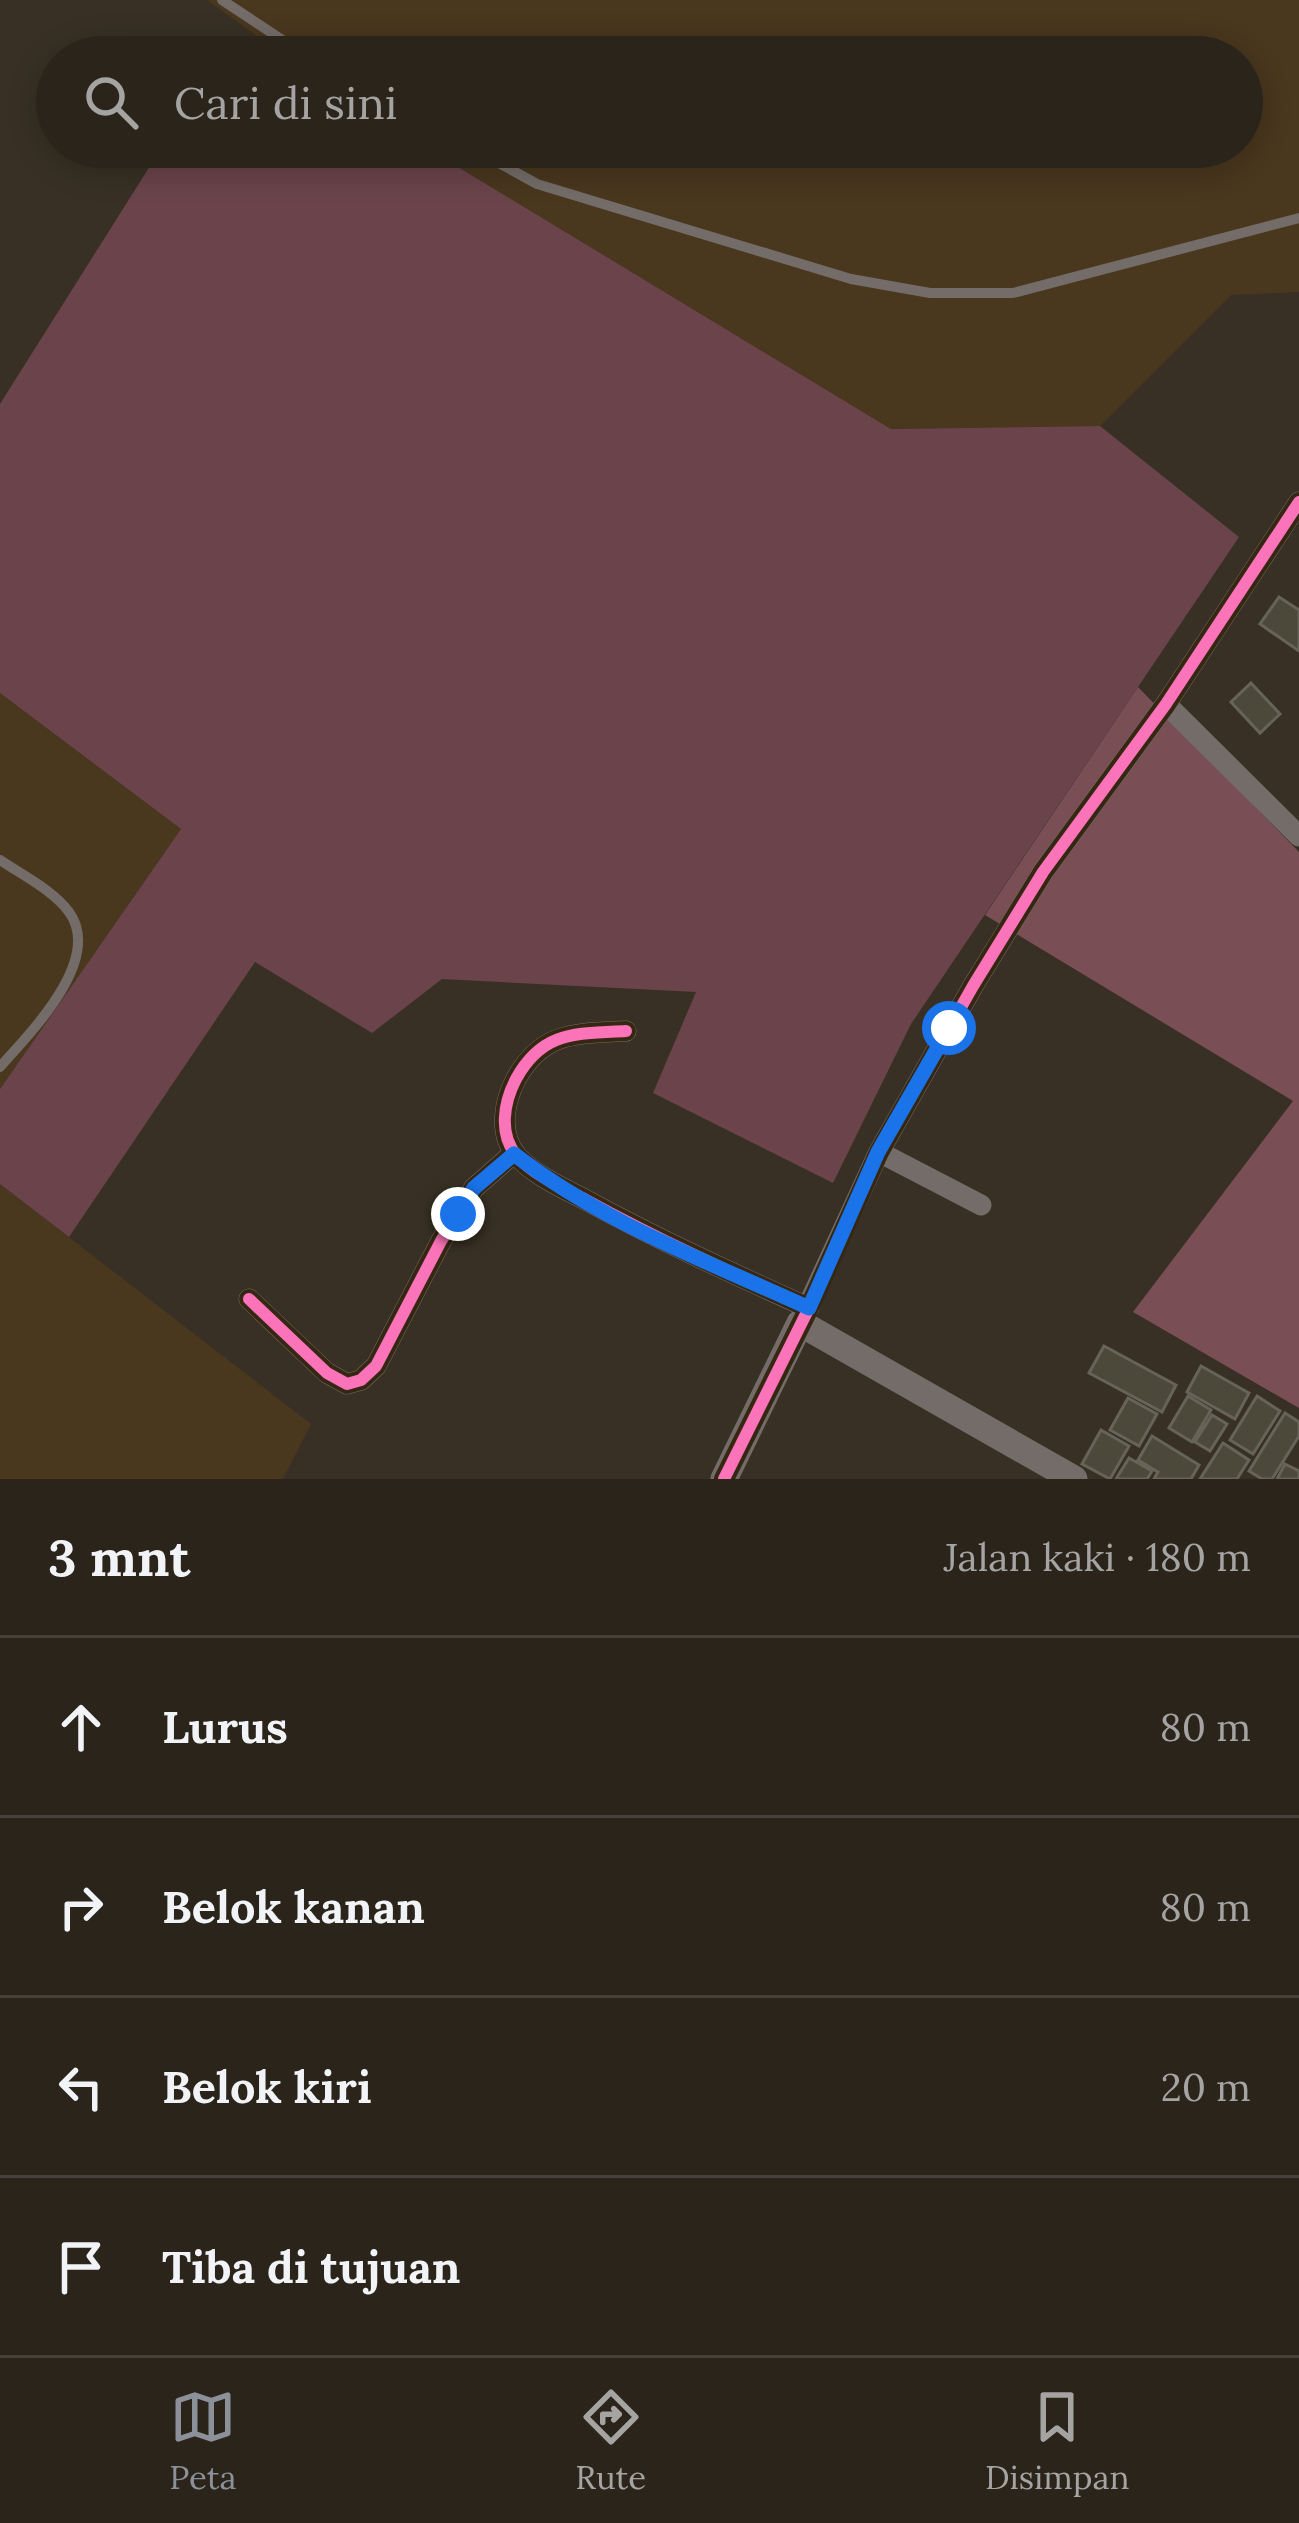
<!DOCTYPE html>
<html lang="id">
<head>
<meta charset="utf-8">
<style>
	:root { --surface:#2a241b; --page:#363028; --text:#f1f3f6; --muted:#a5a4a3; --line:#46413a; --accent:#8c9099 }
	body { margin:0; font-family:Lora,serif; background:var(--page); color:var(--text) }
	.stop { position:absolute; width:36px; height:36px; margin:-27px; border:9px solid #1a73e8; border-radius:50%; background:#fff }
	.stop.end { background:#1a73e8; border-color:#fff; box-shadow:0 3px 12px #0008 }
	.list { margin:0; padding:0; list-style:none }
	h2 { display:flex; justify-content:space-between; align-items:center; height:156px; margin:0; padding:0 48px; font-size:51px }
	h2 small { font-size:39px; font-weight:400; color:var(--muted) }
	.list li { display:grid; grid-template-columns:78px 1fr auto; gap:36px; align-items:center; box-sizing:border-box; height:180px; padding:0 48px; border-top:3px solid var(--line) }
	.list b { display:block; font-size:45px; white-space:nowrap }
	.list em { font-size:39px; font-style:normal; color:var(--muted) }
	.icon { flex:none; width:66px; height:66px; fill:none; stroke:currentColor; stroke-width:2; stroke-linecap:round; stroke-linejoin:round }
	.map { position:relative; flex:none; width:1299px; height:1479px; overflow:hidden }
	.search { position:absolute; background:var(--surface); box-shadow:0 6px 30px #0003; left:36px; right:36px; top:36px; height:132px; display:flex; align-items:center; gap:30px; box-sizing:border-box; padding:0 42px; border-radius:66px; color:var(--muted); font-size:45px }
	.sheet { height:876px; background:var(--surface) }
	nav { display:flex; justify-content:space-around; align-items:center; box-sizing:border-box; height:168px; border-top:3px solid var(--line); background:var(--surface); font-size:33px; color:var(--muted) }
	nav a { display:grid; justify-items:center; gap:6px }
	nav .on { color:var(--accent) }
	.map>svg:first-child { display:block }
</style>
</head>
<body>
<div class="map">
<svg width="1299" height="1479" viewBox="0 0 1299 1479">
	<rect width="100%" height="100%" fill="#383024"/>
	<path fill="#49371e" d="M207,0h1092v292l-68,3 -131,131 -209,3 -466,-282h817v-90h-956z
		M0,693l181,136 -181,260z
		M0,1184l311,240 -28,55h-283z"/>
	<path fill="#6a444a" d="M162,147h263l466,282 209,-3 139,111 -328,487 -78,159 -180,-90 43,-101 -254,-13 -70,54 -117,-71 -186,275 -69,-53v-95l181,-260 -181,-136v-289z"/>
	<path fill="#7a4e55" d="M1138,687l161,165v556l-166,-96 160,-211 -308,-186z"/>
	<path fill="#4c493b" stroke="#666358" stroke-width="3" d="M1279,597l20,13v41l-39,-27z
		M1251,683l29,31 -20,19 -29,-31z
		M1104,1346l72,39 -14,27 -73,-39z
		M1201,1366l48,27 -14,26 -48,-27z
		M1188,1396l23,14 -19,32 -23,-14z
		M1257,1396l23,15 -27,43 -23,-14z
		M1128,1398l29,16 -18,32 -29,-16z
		M1285,1413l14,9v14l-27,43h-10l-13,-8z
		M1212,1415l15,9 -17,27 -15,-9z
		M1101,1430l28,16 -19,33 -28,-15z
		M1152,1436l47,29 -8,14h-37l4,-7 -20,-12z
		M1223,1443l26,17 -12,19h-37z
		M1129,1458l23,13 -5,8h-31z
		M1285,1464l14,7v8h-22z"/>
	<g fill="none" stroke-linecap="round" stroke-linejoin="round">
		<path stroke="#736c68" stroke-width="10" d="M222,0l86,57
			M470,147l67,37 314,95 79,14h83l286,-75
			M0,860c22,15 53,30 69,52 35,48 -40,122 -69,155"/>
		<path stroke="#736c68" stroke-width="21" d="M1166,704l133,132
			M626,1031c-49,3 -83,-1 -110,48 -12,23 -18,55 1,77 18,20 46,32 69,44 73,40 148,74 223,108
			M879,1152l102,53
			M249,1299l78,74 20,11 14,-4 15,-14 65,-125 33,-53 40,-35
			M800,1323l79,-171 94,-166 70,-114 123,-168 133,-202"/>
		<path stroke="#736c68" stroke-width="27" d="M724,1479l76,-156 274,156"/>
		<g stroke="#362712" stroke-width="20">
			<path id="cycleway" d="M626,1031c-49,3 -83,-1 -110,48 -12,23 -18,55 1,77 18,20 46,32 69,44 73,40 148,74 223,108
				M249,1299l78,74 20,11 14,-4 15,-14 65,-125 33,-53 40,-35
				M724,1479l85,-171 70,-156 94,-166 70,-114 123,-168 133,-202"/>
		</g>
		<use href="#cycleway" stroke="#fb73b8" stroke-width="12"/>
	</g>
	<g fill="none" stroke-linecap="round" stroke-linejoin="round">
		<path stroke="#1a73e8" stroke-width="15" d="M458,1214l16,-26 40,-34c87,68 195,108 295,154l69,-156 71,-124"/>
	</g>
</svg>
<div class="stop" style="left:949px;top:1028px"></div>
<div class="stop end" style="left:458px;top:1214px"></div>
<div class="search"><svg class="icon" aria-label="search" viewBox="0 0 24 24"><circle cx="10" cy="10" r="6"/><path d="M15 15l6 6"/></svg>Cari di sini</div>
</div>
<section class="sheet">
<h2>3 mnt<small>Jalan kaki · 180 m</small></h2>
<ul class="list">
<li><svg class="icon" aria-label="ahead" viewBox="0 0 24 24"><path d="M12 20V5M6 11l6-6 6 6"/></svg><div><b>Lurus</b></div><em>80 m</em></li>
<li><svg class="icon" aria-label="right" viewBox="0 0 24 24"><path d="M7 20v-9h11M14 6l5 5-5 5"/></svg><div><b>Belok kanan</b></div><em>80 m</em></li>
<li><svg class="icon" aria-label="left" viewBox="0 0 24 24"><path d="M17 20v-9H6M10 6l-5 5 5 5"/></svg><div><b>Belok kiri</b></div><em>20 m</em></li>
<li><svg class="icon" aria-label="arrive" viewBox="0 0 24 24"><path d="M6 21V4h12l-3 4 3 4H6"/></svg><div><b>Tiba di tujuan</b></div></li>
</ul>
</section>
<nav>
<a class="on"><svg class="icon" aria-label="map" viewBox="0 0 24 24"><path d="M3 6l6-2 6 2 6-2v14l-6 2-6-2-6 2zM9 4v14M15 6v14"/></svg>Peta</a>
<a><svg class="icon" aria-label="directions" viewBox="0 0 24 24"><path d="M12 3l9 9-9 9-9-9zM9 14v-3h6M13 9l2 2-2 2"/></svg>Rute</a>
<a><svg class="icon" aria-label="saved" viewBox="0 0 24 24"><path d="M7 4h10v16l-5-4-5 4z"/></svg>Disimpan</a>
</nav>
</body>
</html>
